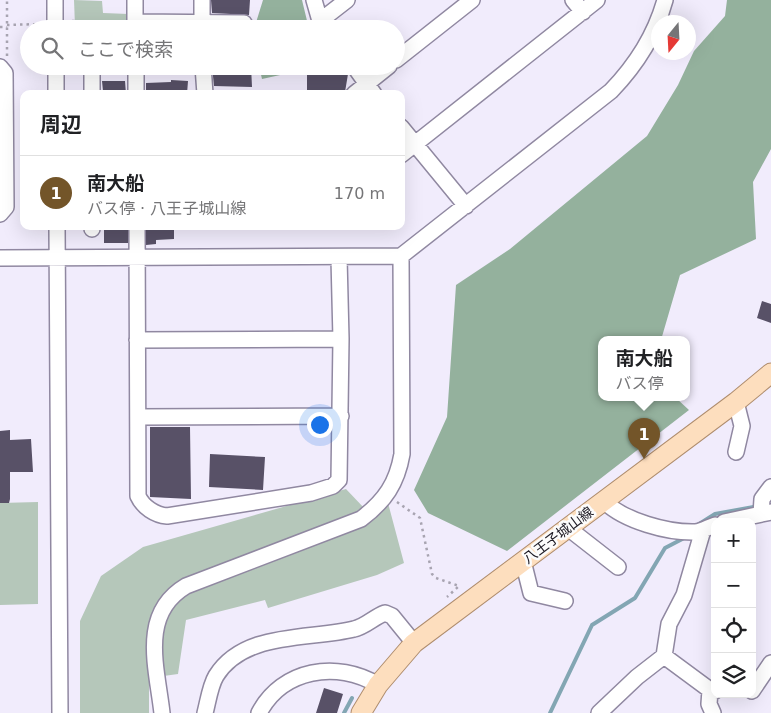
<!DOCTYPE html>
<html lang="ja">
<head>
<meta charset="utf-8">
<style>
	:root { --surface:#fff; --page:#f6f6f6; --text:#202124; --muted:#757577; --line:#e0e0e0; --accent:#735529 }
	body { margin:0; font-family:"DejaVu Sans","Noto Sans JP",sans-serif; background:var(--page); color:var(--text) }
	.controls { position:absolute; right:15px; bottom:15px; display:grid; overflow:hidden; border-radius:10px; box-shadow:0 5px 20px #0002 }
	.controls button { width:45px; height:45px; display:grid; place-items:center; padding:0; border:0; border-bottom:1px solid var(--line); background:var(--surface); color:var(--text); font:25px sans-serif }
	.compass { position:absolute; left:651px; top:15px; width:45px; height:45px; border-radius:50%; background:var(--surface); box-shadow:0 5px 20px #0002; rotate:198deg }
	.you { position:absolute; left:319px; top:424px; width:18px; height:18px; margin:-12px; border:4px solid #fff; border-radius:50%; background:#1a73e8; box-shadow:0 0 0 8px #1a73e833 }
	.badge { display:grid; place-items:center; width:32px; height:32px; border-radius:50%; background:var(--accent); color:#fff; font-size:16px; font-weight:700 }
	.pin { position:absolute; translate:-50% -41px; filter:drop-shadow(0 1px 2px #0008) }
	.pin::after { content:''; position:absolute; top:26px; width:18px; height:15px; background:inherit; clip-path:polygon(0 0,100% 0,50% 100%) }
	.popup { position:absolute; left:598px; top:336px; width:92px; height:65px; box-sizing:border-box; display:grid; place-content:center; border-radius:10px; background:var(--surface); filter:drop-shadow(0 1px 4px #0005); font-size:16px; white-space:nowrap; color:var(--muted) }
	.popup b { font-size:19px; color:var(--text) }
	.popup::after { content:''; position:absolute; left:50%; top:100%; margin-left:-10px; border:10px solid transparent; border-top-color:var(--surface) }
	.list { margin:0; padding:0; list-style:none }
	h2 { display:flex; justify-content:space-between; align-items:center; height:65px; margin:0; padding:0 20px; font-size:21px }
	h2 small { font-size:16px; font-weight:400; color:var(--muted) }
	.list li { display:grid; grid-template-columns:32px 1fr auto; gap:15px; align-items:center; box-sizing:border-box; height:75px; padding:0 20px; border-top:1px solid var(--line) }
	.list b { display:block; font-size:19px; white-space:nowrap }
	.list p { margin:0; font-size:16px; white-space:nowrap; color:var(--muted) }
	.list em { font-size:16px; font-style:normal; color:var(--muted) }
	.icon { flex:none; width:28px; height:28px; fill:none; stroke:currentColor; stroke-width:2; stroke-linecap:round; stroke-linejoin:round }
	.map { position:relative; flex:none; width:771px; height:713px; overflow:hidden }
	.search { position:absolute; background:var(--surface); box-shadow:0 5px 20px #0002; left:20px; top:20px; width:385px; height:55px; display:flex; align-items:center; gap:12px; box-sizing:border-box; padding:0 18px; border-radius:28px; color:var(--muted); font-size:19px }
	.panel { position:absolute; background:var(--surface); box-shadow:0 5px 20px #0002; left:20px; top:90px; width:385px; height:140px; border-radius:10px }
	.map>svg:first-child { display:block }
</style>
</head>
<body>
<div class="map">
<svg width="771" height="713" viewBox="0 0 771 713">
	<rect width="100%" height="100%" fill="#f1ecfc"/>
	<path fill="#b5c7ba" d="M74,0l28,1 1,12 25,1 1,13 -54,-1z
		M346,489l19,20 23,-6 16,60 -27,12 -109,33 -3,-8 -79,20 -8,54 -29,4v35h-69v-92l21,-45 42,-29z
		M38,502v102l-38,1v-102z"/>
	<path fill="#94b19d" d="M263,0h39l7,29h-55z
		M727,0h44v149l-18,33 3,57 -76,36 -19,65h-59v58h74l13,12 -182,141 -79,-38 -14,-23 33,-73 9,-132 54,-36 137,-113 31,-51 16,-34 31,-35z
		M259,66h62l-59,13z"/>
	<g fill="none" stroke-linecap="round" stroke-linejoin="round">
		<path stroke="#83a6b3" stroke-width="4" d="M696,526l19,-12 44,-8
			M344,713l8,-15
			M550,713l42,-88 43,-27 30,-50 23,-12"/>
	</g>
	<path fill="#585167" d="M211,0h39l-1,15 -37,-2z
		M212,66h39l1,21 -38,-1z
		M331,73l17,1 -3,18 -38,-2v-15z
		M171,80l17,1 -1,13h-41v-11l25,-1z
		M102,81h23l1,13h-20v-3h-3z
		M104,226h24v17h-24z
		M146,226h28v13l-18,1v4l-10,1z
		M762,301l9,3v19l-14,-5z
		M150,427h40l1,72 -41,-2z
		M10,430v10l21,-1 2,33h-23v27l-1,4h-9v-72z
		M210,454l55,3 -2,33 -54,-3z
		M324,688l19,6 -6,19h-21z"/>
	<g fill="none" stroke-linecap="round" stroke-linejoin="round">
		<g stroke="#9088a1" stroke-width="18">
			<path id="minor" d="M55,0v29
				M135,0v29
				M202,0v29
				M314,0l6,21 5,7
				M573,0l10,12
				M320,21l27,-21
				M135,22l109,1
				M396,60l76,-60
				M56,66v28
				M92,66v28
				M136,66v28
				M203,66l2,28
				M354,66l20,28
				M0,67l5,6 1,134 -6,7
				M354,94l35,-28
				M401,127l65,79
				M401,155l196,-155
				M57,226l3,487
				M92,226v3
				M137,226l1,270c5,11 17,19 29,20l144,-23 22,-7 6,-6 2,-141 -2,-81
				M0,258l401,-2 210,-165c26,-27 44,-55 54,-91
				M137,340l204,-1
				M736,402l6,24 -6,26
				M138,417l203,-1
				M604,501c20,20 64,32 92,31 6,-1 13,-5 19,-7
				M761,514l1,-15 9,-12
				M724,522l47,-10
				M568,528l50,39
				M703,530l-19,65 -15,29 -5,32 46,34 5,1
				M523,561l8,32 34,8
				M710,690l-1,14 4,9
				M752,691l19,-28
				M162,713c-5,-45 -23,-99 24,-127l175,-67c24,-18 36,-36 41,-65l-1,-198
				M205,713c3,-11 5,-27 11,-37 28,-45 93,-36 138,-47 11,-2 20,-12 31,-16l7,3 22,27
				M259,713c23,-44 78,-53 119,-28
				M599,713l38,-36 27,-21"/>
		</g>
		<g stroke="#af8d6e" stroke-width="21">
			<path id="major" d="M361,713l17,-28 36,-42 322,-241 35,-29"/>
		</g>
		<path stroke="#a8a4b1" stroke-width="2.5" stroke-dasharray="2.5 4" stroke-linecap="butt" d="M72,21l49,1
			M7,25l33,-1
			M0,27h7
			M7,56v-56
			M397,502l23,16 12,56 4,4 23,8 -12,11"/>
		<use href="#minor" stroke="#fff" stroke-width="15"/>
		<use href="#major" stroke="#fddebe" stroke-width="19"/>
	</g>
	<g text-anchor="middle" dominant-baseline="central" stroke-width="5" stroke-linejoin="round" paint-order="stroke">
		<g font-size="14" fill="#232029" stroke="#fcfcfc">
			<text transform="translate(558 535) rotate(-37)">八王子城山線</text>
		</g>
	</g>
</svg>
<div class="controls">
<button>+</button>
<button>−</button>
<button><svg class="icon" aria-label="locate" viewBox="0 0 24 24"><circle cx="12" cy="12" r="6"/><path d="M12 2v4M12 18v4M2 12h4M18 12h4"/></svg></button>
<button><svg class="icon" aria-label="layers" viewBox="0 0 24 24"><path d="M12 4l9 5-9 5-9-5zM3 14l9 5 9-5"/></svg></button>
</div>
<svg class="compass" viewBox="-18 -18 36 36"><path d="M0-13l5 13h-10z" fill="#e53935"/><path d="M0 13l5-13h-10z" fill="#757577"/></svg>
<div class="you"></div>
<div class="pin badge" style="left:644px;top:459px">1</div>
<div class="popup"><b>南大船</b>バス停</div>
<div class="search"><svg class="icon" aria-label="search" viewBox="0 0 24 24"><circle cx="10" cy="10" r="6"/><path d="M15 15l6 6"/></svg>ここで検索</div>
<section class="panel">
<h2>周辺<small></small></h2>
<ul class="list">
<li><span class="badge">1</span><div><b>南大船</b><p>バス停 · 八王子城山線</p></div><em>170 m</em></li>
</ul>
</section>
</div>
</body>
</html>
